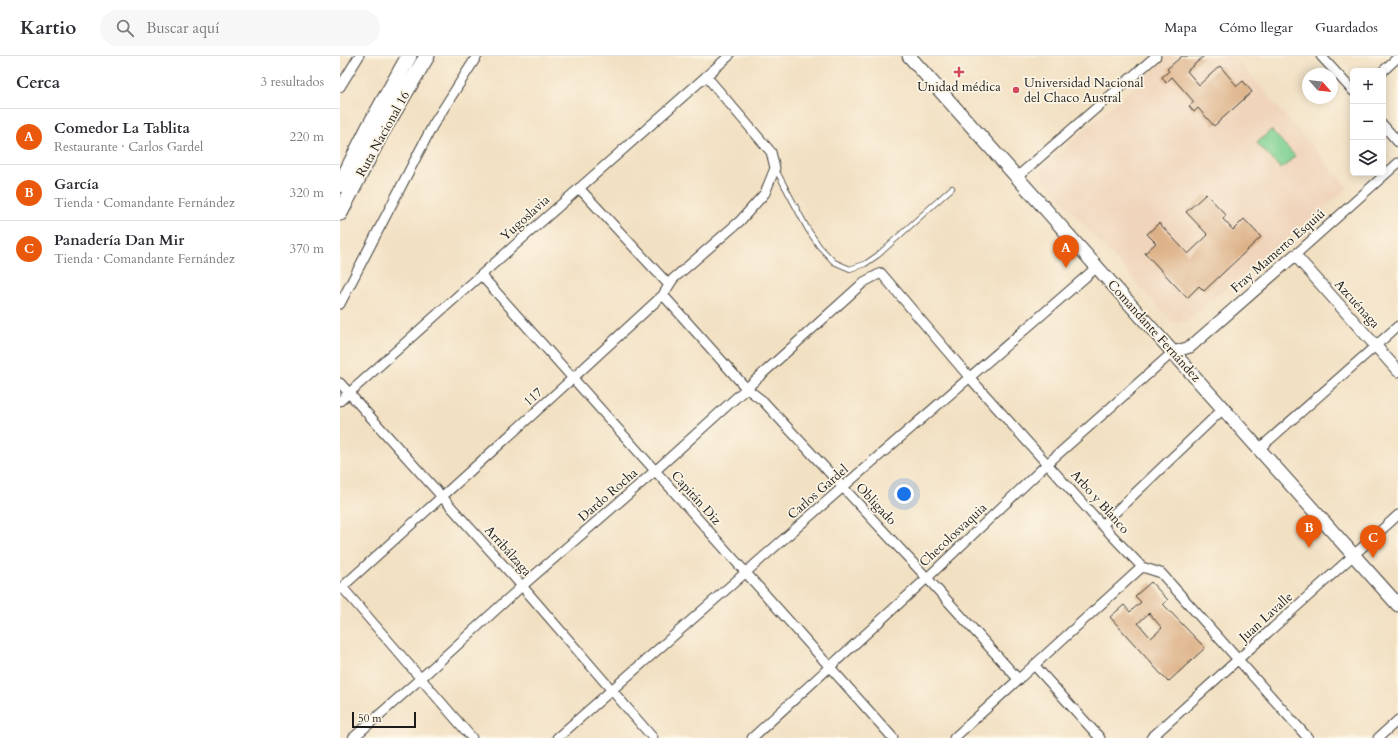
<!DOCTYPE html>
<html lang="es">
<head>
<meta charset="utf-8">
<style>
	:root { --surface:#fff; --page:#f7f7f7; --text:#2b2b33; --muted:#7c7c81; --line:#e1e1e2; --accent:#ea580c }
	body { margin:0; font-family:Cardo,serif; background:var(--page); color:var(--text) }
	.controls { position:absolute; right:12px; top:12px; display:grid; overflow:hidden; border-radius:6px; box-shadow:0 2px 10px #0003 }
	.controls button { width:36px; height:36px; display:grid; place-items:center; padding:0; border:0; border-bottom:1px solid var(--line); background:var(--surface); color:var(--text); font:20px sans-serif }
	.compass { position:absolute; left:962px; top:12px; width:36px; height:36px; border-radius:50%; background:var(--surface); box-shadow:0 2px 10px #0003; rotate:117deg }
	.scale { position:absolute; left:12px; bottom:10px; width:64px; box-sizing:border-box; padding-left:4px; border:2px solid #1c1c1c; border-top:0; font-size:11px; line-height:14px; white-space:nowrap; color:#1c1c1c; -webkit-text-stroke:3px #fcf5e5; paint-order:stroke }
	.you { position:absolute; left:564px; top:438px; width:14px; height:14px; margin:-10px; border:3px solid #fff; border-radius:50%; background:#1a73e8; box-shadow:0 0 0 6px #1a73e833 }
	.badge { display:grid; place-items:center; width:26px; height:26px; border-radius:50%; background:var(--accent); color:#fff; font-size:13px; font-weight:700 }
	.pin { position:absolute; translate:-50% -33px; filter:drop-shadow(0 1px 2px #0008) }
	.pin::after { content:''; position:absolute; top:21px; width:14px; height:12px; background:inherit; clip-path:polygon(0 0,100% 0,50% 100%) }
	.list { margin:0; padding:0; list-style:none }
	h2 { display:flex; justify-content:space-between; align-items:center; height:52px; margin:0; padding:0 16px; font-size:17px }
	h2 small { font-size:13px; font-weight:400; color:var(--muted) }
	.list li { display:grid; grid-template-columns:26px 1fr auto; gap:12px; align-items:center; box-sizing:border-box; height:56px; padding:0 16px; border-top:1px solid var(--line) }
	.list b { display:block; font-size:15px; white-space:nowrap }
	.list p { margin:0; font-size:13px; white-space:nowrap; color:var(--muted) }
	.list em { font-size:13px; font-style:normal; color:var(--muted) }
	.icon { flex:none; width:22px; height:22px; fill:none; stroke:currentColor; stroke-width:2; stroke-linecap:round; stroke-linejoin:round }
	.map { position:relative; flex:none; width:1058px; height:682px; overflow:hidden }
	header { display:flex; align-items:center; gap:24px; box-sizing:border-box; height:56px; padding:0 20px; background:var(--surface); border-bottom:1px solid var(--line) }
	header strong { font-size:19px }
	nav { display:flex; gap:22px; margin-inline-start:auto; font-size:14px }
	.search { width:280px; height:36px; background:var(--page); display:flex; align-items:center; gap:10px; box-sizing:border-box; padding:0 14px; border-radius:22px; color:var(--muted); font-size:15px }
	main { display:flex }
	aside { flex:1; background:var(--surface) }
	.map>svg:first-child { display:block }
</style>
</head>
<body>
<header>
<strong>Kartio</strong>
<div class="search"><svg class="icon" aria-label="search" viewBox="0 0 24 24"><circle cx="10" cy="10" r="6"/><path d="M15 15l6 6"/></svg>Buscar aquí</div>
<nav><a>Mapa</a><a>Cómo llegar</a><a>Guardados</a></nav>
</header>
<main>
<aside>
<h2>Cerca<small>3 resultados</small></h2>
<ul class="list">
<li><span class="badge">A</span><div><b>Comedor La Tablita</b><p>Restaurante · Carlos Gardel</p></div><em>220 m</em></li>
<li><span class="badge">B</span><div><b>García</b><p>Tienda · Comandante Fernández</p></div><em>320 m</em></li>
<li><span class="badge">C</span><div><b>Panadería Dan Mir</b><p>Tienda · Comandante Fernández</p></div><em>370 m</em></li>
</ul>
</aside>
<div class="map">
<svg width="1058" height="682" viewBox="0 0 1058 682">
	<rect width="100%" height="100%" fill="#fcf5e5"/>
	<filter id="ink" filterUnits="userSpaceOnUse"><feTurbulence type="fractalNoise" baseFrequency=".025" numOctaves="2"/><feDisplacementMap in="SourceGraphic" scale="8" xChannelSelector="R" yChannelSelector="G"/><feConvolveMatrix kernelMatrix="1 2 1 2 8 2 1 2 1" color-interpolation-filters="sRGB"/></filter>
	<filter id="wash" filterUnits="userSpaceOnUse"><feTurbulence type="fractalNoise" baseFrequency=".012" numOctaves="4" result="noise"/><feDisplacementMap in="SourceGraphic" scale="16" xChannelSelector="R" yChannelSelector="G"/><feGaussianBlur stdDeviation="0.9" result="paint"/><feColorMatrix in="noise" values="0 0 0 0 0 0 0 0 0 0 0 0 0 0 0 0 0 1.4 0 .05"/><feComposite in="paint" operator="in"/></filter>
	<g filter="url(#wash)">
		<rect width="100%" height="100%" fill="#f2e0c2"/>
		<path fill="#f0d5bc" d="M829,0h65l114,132 -163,135 -14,-2 -128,-142 -1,-11z"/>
		<path fill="#7dd092" stroke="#4c7657" d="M931,74l24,26 -14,13 -24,-26z"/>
		<g id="blocks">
			<path fill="#ddb289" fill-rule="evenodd" d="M842,0h22l-17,15 12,14 21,-19 17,20 6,-5 9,11 -38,34 -16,-18 -4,4 -5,-6 5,-4 -22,-25 -6,6 -4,-6 7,-6 -2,-2z
				M866,138l20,21 -3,4 10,11 11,-11 17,18 -57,54 -5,-5 -12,12 -42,-45 11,-10 -9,-9 12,-11 29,31 20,-19 -22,-23z
				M811,526l17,18 -5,4 42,44 -37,34 -58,-65 14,-12 6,7 11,-10 -6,-6zM809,557l13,15 -11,10 -13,-15z"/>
		</g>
	</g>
	<g filter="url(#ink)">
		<use href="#blocks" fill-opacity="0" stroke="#3c3935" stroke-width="1"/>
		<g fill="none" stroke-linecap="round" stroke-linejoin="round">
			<g stroke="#3c3935" stroke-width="6">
				<path id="service" d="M435,112l32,60 12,18 15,16 16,7 15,-5 13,-9 74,-67"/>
			</g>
			<g stroke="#3c3935" stroke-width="11">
				<path id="minor" d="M981,0l32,35
					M1043,15l15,-14
					M0,31l19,-31
					M1043,69l15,17
					M677,121l139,-121
					M239,132l90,97
					M955,199l103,-92
					M141,219l412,463
					M323,239l83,93 17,13 164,177 92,102
					M0,248l93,-179 44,-69
					M0,327l182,203 131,152
					M0,345l141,-126 248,-219
					M919,393l139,-123
					M762,469l121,-116
					M2,531l130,151
					M0,533l233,-211 90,-83 10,-16 67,-58 25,-28 10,-25 -4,-16 -65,-76
					M695,610l65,72
					M13,682l67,-59 102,-93 133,-115 209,-189 17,-9 89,105 132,147 40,42 19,6 147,165
					M217,682l286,-251 254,-220
					M412,682l175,-160 120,-114 126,-112
					M614,682l188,-171
					M811,682l247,-223
					M1038,682l20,-18"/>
			</g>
			<g stroke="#3c3935" stroke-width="13">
				<path id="tertiary" d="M833,296l17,-5 105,-92 103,116"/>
			</g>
			<g stroke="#3c3935" stroke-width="15">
				<path id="secondary" d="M569,0l489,549"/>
			</g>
			<g stroke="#3c3935" stroke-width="17">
				<path id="trunk" d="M0,129l28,-56 41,-73
					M0,157l40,-78 47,-79"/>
			</g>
			<use href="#service" stroke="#fff" stroke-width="4.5"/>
			<use href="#minor" stroke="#fff" stroke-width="9"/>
			<use href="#tertiary" stroke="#fff" stroke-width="11"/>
			<use href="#secondary" stroke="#fff" stroke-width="13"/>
			<use href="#trunk" stroke="#fff" stroke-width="15"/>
		</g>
	</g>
	<g fill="#d1495b" stroke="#fcf5e5" stroke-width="1.5">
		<path d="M617 10h4v4h4v4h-4v4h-4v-4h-4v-4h4z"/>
		<circle cx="676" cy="34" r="4"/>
	</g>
	<g text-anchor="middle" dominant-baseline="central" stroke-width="3.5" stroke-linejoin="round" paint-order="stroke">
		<g font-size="13" fill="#1c1c1c" stroke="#fcf5e5" text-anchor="start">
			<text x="684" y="27">Universidad Nacional<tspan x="684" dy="15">del Chaco Austral</tspan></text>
			<text x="619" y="31" text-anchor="middle">Unidad médica</text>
		</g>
		<g font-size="13" fill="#1c1c1c" stroke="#fcf5e5">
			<text transform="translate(43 78) rotate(-61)">Ruta Nacional 16</text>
			<text transform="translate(185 162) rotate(-42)">Yugoslavia</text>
			<text transform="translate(938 195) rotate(-41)">Fray Mamerto Esquiú</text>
			<text transform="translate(1017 248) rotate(48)">Azcuénaga</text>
			<text transform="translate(814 275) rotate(48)">Comandante Fernández</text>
			<text transform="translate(193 341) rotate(-42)">117</text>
			<text transform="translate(478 436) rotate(-41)">Carlos Gardel</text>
			<text transform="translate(268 439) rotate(-41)">Dardo Rocha</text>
			<text transform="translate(356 442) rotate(48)">Capitán Diz</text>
			<text transform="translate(760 446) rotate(48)">Arbo y Blanco</text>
			<text transform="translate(536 448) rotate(47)">Obligado</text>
			<text transform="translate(613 479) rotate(-43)">Checolosvaquia</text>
			<text transform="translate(168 495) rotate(48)">Arribálzaga</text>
			<text transform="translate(926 561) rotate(-42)">Juan Lavalle</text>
		</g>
	</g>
</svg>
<div class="controls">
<button>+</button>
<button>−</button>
<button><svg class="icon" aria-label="layers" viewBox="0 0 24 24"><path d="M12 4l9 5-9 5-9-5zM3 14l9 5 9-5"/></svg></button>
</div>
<svg class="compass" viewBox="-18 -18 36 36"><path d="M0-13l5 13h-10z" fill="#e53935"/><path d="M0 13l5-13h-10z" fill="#7c7c81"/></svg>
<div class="scale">50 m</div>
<div class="you"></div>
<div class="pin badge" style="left:726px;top:212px">A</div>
<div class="pin badge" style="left:969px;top:492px">B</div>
<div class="pin badge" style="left:1033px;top:502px">C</div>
</div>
</main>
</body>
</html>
